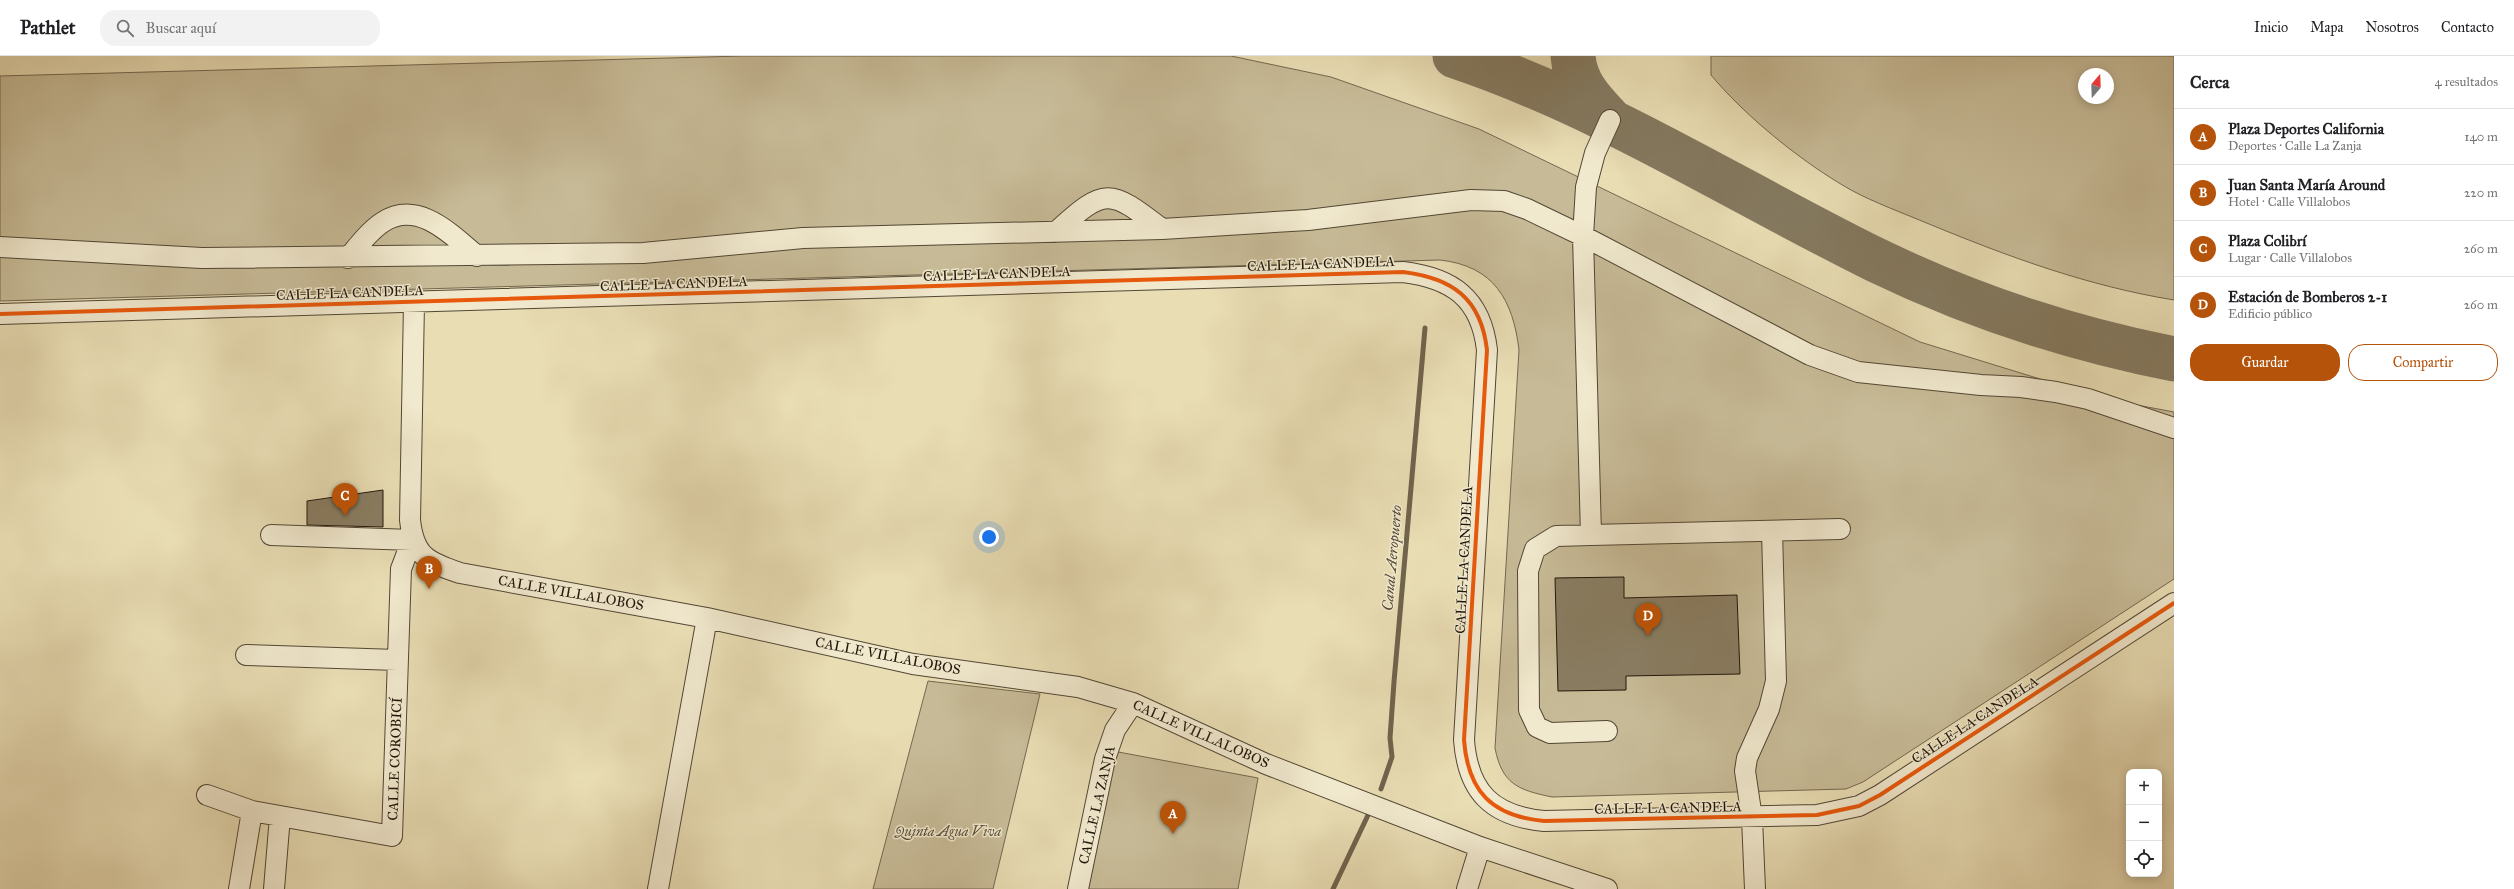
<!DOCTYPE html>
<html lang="es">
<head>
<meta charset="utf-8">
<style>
	:root { --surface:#fff; --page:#f2f2f2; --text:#202124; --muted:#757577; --line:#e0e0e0; --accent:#b45309 }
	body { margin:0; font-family:"IM FELL Great Primer",serif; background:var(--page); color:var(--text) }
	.controls { position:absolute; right:12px; bottom:12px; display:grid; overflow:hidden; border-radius:8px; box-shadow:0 2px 10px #0003 }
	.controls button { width:36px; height:36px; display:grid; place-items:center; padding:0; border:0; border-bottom:1px solid var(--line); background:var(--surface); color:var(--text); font:20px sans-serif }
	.compass { position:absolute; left:2078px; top:12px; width:36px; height:36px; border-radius:50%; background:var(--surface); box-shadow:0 2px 10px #0003; rotate:19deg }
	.you { position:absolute; left:989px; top:481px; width:14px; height:14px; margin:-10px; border:3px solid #fff; border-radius:50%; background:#1a73e8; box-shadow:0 0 0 6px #1a73e833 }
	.badge { display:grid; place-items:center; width:26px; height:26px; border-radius:50%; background:var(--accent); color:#fff; font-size:13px; font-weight:700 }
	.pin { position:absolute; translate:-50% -33px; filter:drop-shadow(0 1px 2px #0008) }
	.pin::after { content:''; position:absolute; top:21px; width:14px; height:12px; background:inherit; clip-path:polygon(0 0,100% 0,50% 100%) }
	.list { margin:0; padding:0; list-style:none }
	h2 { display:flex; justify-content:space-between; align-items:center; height:52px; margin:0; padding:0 16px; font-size:17px }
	h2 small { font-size:13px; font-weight:400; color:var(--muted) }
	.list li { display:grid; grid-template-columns:26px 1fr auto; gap:12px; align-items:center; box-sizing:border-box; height:56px; padding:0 16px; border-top:1px solid var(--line) }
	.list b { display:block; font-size:15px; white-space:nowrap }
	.list p { margin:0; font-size:13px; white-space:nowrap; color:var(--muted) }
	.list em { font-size:13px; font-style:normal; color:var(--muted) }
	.actions { display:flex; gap:8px; padding:12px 16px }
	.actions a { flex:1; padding:9px 0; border:1px solid var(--accent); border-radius:16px; text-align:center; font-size:14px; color:var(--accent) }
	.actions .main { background:var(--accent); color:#fff }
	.icon { flex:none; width:22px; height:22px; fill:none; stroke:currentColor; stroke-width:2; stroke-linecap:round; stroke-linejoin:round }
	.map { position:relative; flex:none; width:2174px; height:833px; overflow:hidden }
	header { display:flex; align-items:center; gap:24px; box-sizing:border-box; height:56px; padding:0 20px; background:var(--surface); border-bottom:1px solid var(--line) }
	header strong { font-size:19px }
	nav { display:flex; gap:22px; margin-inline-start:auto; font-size:14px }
	.search { width:280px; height:36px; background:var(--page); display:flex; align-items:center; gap:10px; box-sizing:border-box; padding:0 14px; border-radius:16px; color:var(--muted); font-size:15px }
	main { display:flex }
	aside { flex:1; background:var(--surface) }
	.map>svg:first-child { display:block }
</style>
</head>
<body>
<header>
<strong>Pathlet</strong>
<div class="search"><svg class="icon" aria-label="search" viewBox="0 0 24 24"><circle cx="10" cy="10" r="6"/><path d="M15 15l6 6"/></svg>Buscar aquí</div>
<nav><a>Inicio</a><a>Mapa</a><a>Nosotros</a><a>Contacto</a></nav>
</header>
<main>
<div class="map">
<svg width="2174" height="833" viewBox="0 0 2174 833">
	<rect width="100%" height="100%" fill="#e9ddb4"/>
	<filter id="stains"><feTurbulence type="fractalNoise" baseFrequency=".005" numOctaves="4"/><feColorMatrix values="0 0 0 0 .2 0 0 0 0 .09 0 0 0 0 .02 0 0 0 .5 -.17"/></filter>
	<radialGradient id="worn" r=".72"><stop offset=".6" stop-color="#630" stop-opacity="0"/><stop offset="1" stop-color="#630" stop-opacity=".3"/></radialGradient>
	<path fill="#c7bb97" stroke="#746850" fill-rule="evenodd" d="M743,0h488l100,21 148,52 441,213 185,57 69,13v167l-311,203 -17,7 -294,8c-34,-7 -50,-13 -57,-49l24,-398c-6,-50 -25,-84 -79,-90l-1440,41v-225z
		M1711,0h463v244c-86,-14 -165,-43 -245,-76 -26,-11 -54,-21 -78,-34 -48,-27 -105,-73 -140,-115zM2084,18h24v24h-24z
		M928,625l112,13 -47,195h-120z
		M1113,695l145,27 -20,111h-151z"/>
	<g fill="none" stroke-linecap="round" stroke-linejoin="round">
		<path stroke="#70644d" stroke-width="5" d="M1381,733l11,-32 -2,-19 4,-56 31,-354
			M1333,833l36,-76"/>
		<path stroke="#84795f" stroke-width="45" d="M1455,0c149,50 281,135 421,204 93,45 196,79 298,99
			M1573,0c2,28 19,45 37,64"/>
	</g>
	<path fill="#897d62" stroke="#20150a" d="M383,434v37l-76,-2v-24z
		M1624,521v21l113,-3 3,79 -114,2v14l-68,1 -3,-113z"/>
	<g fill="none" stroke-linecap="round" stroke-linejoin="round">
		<g stroke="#524734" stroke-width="22">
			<path id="minor" d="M1610,64l-15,33 -9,34 -3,49 8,299 249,-6
				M1056,176c49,-45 53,-44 106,-3
				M0,191l202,11 441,-5 160,-15 359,-9 146,-9 163,-20 33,1 23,8 56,27 227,119 48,17 123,13 40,2 35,5 32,7 86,29
				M348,202c10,-12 21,-27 35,-36 35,-23 69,13 94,34
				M414,247l-4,217c4,36 17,42 50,53l247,45 206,46 165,23 55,16 133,61 214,83 127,42
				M0,258l1403,-42c49,6 78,26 84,78l-23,390c4,52 28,76 80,81l273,-6 42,-9 21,-11 294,-192
				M1591,479l-35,1 -21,13 -7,22 1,139 8,17 13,6 57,-2
				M246,599l151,5
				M207,739l45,16 140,25 9,-267 11,-29 -141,-5
				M239,833l13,-78
				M274,833l6,-73
				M658,833l49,-271
				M1078,833l27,-130 10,-29 18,-27
				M1467,833l13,-42
				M1755,833l-3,-71 -7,-47 2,-13 22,-49 7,-28 -4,-150"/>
		</g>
		<use href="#minor" stroke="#f1e9ce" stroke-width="20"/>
		<g stroke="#f1e9ce" stroke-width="6">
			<path id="cycleway" d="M0,258l1403,-42c49,6 78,26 84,78l-23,390c4,52 28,76 80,81l273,-6 42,-9 21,-11 294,-192"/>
		</g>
		<use href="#cycleway" stroke="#e8590c" stroke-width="4"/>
	</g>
	<g text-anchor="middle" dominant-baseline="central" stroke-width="3" stroke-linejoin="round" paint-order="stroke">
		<g font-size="14" fill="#20150a" stroke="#f1e9ce">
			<text transform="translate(1321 208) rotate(-2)">CALLE LA CANDELA</text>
			<text transform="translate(997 218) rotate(-2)">CALLE LA CANDELA</text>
			<text transform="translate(674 228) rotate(-2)">CALLE LA CANDELA</text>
			<text transform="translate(350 237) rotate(-2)">CALLE LA CANDELA</text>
			<text transform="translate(1464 504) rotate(-87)">CALLE LA CANDELA</text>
			<text transform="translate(571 537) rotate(10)">CALLE VILLALOBOS</text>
			<text transform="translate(888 600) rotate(11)">CALLE VILLALOBOS</text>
			<text transform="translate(1975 664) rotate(-33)">CALLE LA CANDELA</text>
			<text transform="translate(1201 678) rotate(24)">CALLE VILLALOBOS</text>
			<text transform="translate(395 703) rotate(-88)">CALLE COROBICÍ</text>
			<text transform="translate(1097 749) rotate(-77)">CALLE LA ZANJA</text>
			<text transform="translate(1668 752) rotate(-1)">CALLE LA CANDELA</text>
		</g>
		<g font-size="14" font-style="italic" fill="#5a4f3b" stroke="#f1e9ce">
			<text x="948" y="775">Quinta Agua Viva</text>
		</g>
		<g font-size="15" font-style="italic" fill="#554a37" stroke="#f1e9ce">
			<text transform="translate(1392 502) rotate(-85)">Canal Aeropuerto</text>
		</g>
	</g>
	<rect width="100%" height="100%" filter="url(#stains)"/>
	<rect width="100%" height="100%" fill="url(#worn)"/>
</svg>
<div class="controls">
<button>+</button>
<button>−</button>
<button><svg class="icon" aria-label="locate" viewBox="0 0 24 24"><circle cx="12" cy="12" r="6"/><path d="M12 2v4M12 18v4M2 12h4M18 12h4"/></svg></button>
</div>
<svg class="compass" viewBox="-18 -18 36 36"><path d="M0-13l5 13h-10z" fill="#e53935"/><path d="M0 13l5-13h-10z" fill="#757577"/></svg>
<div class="you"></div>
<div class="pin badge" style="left:1173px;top:778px">A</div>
<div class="pin badge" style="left:429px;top:533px">B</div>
<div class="pin badge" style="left:345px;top:460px">C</div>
<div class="pin badge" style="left:1648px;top:580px">D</div>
</div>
<aside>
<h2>Cerca<small>4 resultados</small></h2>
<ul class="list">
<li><span class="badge">A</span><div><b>Plaza Deportes California</b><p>Deportes · Calle La Zanja</p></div><em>140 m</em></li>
<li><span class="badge">B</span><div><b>Juan Santa María Around</b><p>Hotel · Calle Villalobos</p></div><em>220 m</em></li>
<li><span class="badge">C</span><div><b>Plaza Colibrí</b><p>Lugar · Calle Villalobos</p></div><em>260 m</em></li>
<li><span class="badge">D</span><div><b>Estación de Bomberos 2-1</b><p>Edificio público</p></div><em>260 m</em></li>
</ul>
<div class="actions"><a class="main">Guardar</a><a>Compartir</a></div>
</aside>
</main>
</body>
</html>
